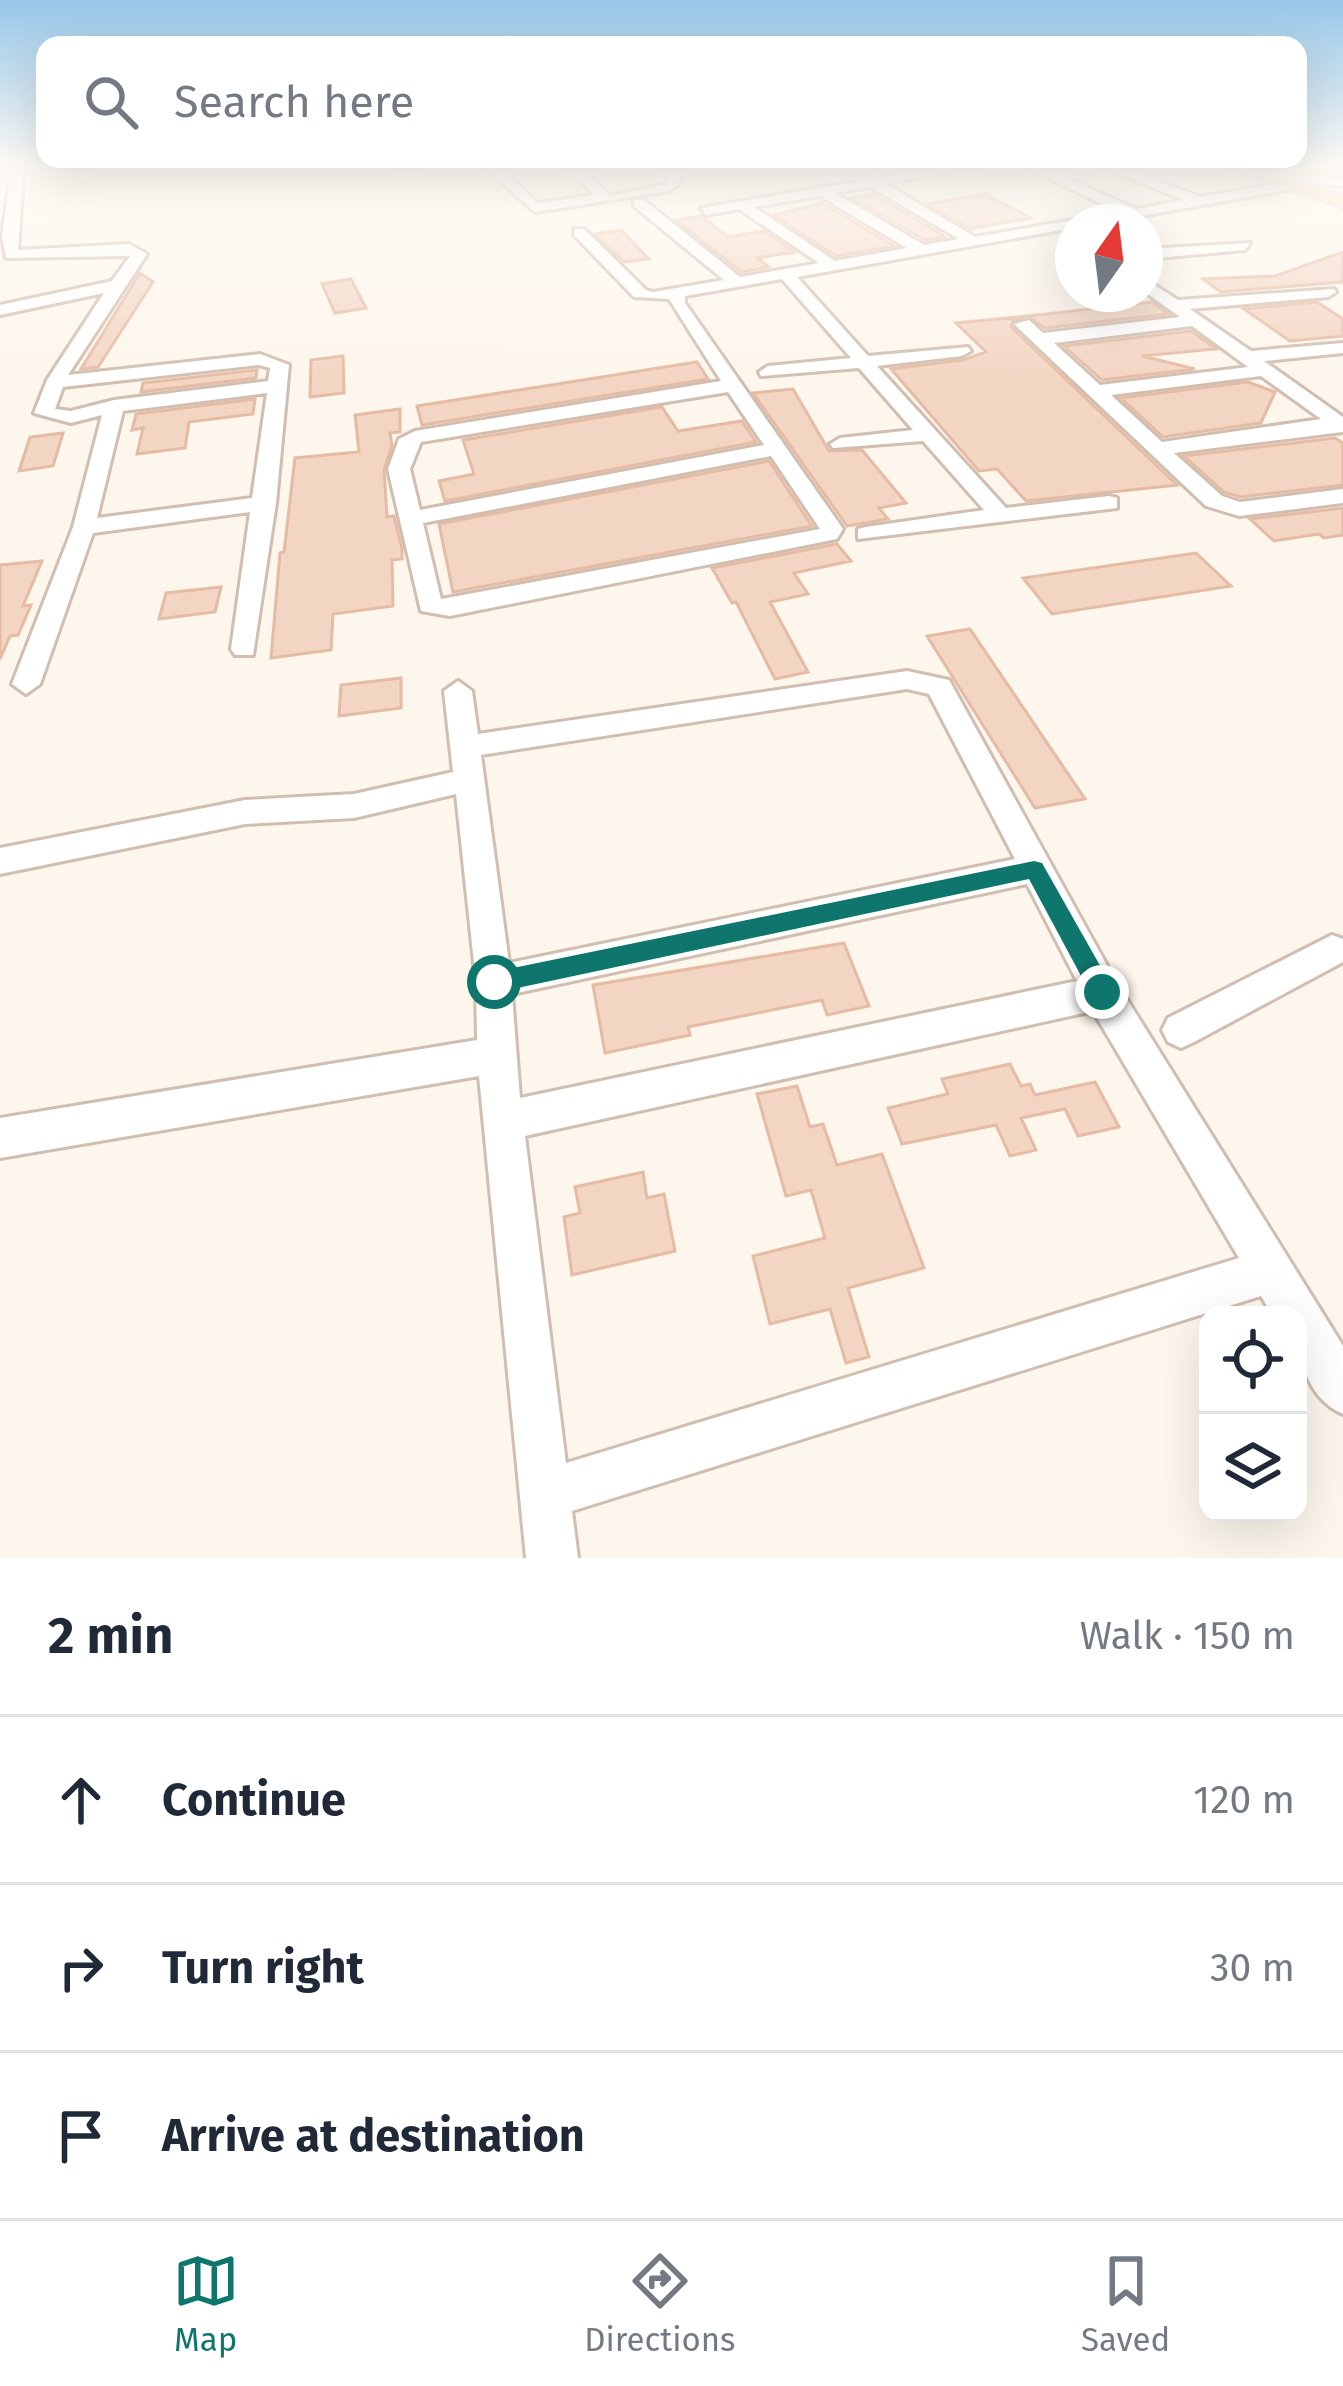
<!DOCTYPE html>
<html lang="en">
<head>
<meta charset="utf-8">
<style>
	:root { --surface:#fff; --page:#f6f6f7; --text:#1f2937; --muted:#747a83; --line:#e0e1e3; --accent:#0f766e }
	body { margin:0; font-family:"Fira Sans",sans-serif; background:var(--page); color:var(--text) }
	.controls { position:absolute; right:36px; bottom:36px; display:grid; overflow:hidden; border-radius:24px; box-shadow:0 12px 48px #0002 }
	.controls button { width:108px; height:108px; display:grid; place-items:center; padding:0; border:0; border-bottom:3px solid var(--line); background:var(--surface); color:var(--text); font:60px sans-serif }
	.compass { position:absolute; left:1055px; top:204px; width:108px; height:108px; border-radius:50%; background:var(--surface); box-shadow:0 12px 48px #0002; rotate:14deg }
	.stop { position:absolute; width:36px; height:36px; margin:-27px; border:9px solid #0f766e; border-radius:50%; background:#fff }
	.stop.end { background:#0f766e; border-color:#fff; box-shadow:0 3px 12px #0008 }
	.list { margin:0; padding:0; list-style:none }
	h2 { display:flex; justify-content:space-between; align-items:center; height:156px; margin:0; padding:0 48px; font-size:51px }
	h2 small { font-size:39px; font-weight:400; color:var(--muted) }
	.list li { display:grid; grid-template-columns:78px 1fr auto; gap:36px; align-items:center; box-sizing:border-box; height:168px; padding:0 48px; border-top:3px solid var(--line) }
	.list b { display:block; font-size:45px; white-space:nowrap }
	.list em { font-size:39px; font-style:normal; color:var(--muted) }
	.icon { flex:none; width:66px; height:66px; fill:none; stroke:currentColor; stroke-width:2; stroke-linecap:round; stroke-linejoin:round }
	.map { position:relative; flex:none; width:1343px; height:1558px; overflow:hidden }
	.search { position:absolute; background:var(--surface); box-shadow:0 12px 48px #0002; left:36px; right:36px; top:36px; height:132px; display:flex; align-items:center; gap:30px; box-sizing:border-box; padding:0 42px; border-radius:24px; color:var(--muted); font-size:45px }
	.sheet { height:660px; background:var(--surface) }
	nav { display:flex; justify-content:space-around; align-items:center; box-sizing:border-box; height:168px; border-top:3px solid var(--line); background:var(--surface); font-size:33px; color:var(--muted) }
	nav a { display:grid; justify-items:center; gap:6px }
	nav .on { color:var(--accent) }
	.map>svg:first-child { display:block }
</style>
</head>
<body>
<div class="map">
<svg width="1343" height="1558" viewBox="0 0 1343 1558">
	<rect width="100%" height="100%" fill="#fdf6ec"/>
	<path fill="#f3d5c3" stroke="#e6bba3" stroke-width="3" d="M873,194l68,40 3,3 -19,3 -73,-42z
		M985,194l46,24 -61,11 -42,-25z
		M822,203l72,43 -58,10 -62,-41z
		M701,216l27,21 36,-6 30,21 -37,6 12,9 -28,5 -65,-52z
		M621,230l28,29 -25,3 -29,-28z
		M1343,252v30l-122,10 -18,-13 72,-3z
		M140,273l13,9 -55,85 -17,2z
		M351,279l15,29 -31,5 -13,-29z
		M1152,302l16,12 -123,14 -17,-12z
		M1317,302l26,17v17l-53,5 -46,-32z
		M1028,316l-15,4 -2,7 166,158 -151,16 -29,-32 -18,2 -88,-102 72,-9 23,-8 -30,-29z
		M1191,331l25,18 -74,7 53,13 -93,11 -38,-34z
		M343,356l1,37 -34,4 1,-37z
		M697,362l11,17 -286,46 -5,-19z
		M257,370l-1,8 -115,14 2,-9z
		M1248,382l27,10 -14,31 -98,14 -42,-39z
		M793,389l36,62 33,-1 44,53 -27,5 9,11 -41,7 -94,-133z
		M255,399l-2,15 -64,8 -4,26 -48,6 6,-26 -11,2 4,-16z
		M662,407l16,24 64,-10 14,21 -311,59 -6,-20 35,-7 -11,-34z
		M400,409v23l-10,1 2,13 -8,24 3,47 7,-1 8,33v10l-10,1 1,46 -60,8 -2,36 -60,8 9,-105 4,-1 11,-94 64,-6 -4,-37z
		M63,433l-10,33 -34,5 11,-34z
		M1335,438l8,5v42l-103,12 -16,-5 -40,-36z
		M769,461l43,65 -359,66 -14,-68z
		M1343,508v27l-19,3 -5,-4 -45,7 -24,-22z
		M837,544l14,17 -57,12 14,21 -38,8 38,70 -33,7 -39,-77 -4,1 -20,-35z
		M1196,553l35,33 -179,28 -29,-36z
		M42,561l-19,45 8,-1 -13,30 -8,1 -10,23v-94z
		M221,587l-6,25 -56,7 7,-26z
		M970,629l115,170 -50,9 -108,-172z
		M401,678v30l-62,8 2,-31z
		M844,943l25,63 -42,9 -5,-15 -134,27 2,8 -85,18 -12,-68z
		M1010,1064l11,22 9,-2 5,11 60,-13 24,45 -41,9 -13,-27 -44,9 15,32 -26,6 -14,-31 -94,19 -14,-36 60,-14 -6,-15z
		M797,1086l13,41 13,-3 14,41 45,-11 42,114 -76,20 21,69 -23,6 -16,-54 -60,15 -17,-68 72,-18 -14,-48 -25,6 -29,-102z
		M643,1172l4,26 17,-4 11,57 -103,24 -8,-58 16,-4 -5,-26z"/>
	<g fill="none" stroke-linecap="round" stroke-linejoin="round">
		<g stroke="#d1beb0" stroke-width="6">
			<path id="minor" d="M12,165h12l-6,85 111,-6 18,10 -79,121 192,-21 29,11 -13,138 -23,152h-18l-4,-6 19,-137 -157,21 -53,151 -14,10 -14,-10 61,-157 29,-112 -31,8 -37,-10 13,-33 57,-87 -104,22v-10l112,-24 18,-25 -124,2 -4,-22zM259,365l11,3 -2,13 -154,19 -43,11 -16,-2 8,-22zM267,393l-15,105 -155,20 26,-107z
				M392,165h33l-29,7z
				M482,165h14l42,38 57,-8 -32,-30h14l34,31 54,-12 3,-8 -13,-11h15l9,6 3,11 -13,9 -134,21z
				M954,165h29l-97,19 89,53 144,-25 -97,-47h17l97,44 48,-9 -87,-35h18l86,32 87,-15 -17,-2 5,-7 67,5v8l-46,-4 -5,7 -184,33h-35v6l-276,49 71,79 100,-9 3,4 -9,5 -85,10 129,142 103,-12 8,2v10l-259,31v-10l8,-2 118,-17 -61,-69 -90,7 -3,-4 10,-6 73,-8 -54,-62 -98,8 -2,-4 9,-6 83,-8 -69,-79 -97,17v7l158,226 -6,10 -387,77 -29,-5 -33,-142 11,-30 16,-8 306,-50 -52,-82 -35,-2 -60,-62v-6h10l62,61 7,2 71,-12 -90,-74v-6h10l96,77 79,-14 -80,-54 -33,6 -5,-7zM871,187l88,52 -35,6 -89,-52zM820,196l87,52 -72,13 -81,-54zM728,392l36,53 -344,65 -10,-41 11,-27zM771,456l49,73 -379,70 -18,-76z
				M1250,243l-5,7 -100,9v-10z
				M1145,279l33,21 156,-11 2,3 -8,5 -138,12 61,42 92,-8v10l-79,8 79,56v15l-169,21 48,43 18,6 103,-13v14l-104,13 -33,-10 -192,-182 15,-4 14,13 137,-16 -35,-25zM1192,326l56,41 -148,18 -46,-42zM1261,376l60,43 -159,23 -51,-47z
				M907,671l42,9 166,300 228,366v68c-39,-17 -45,-61 -45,-99h-26l-11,-19 -689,215 6,47h-52l-47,-482 -479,82v-40l477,-78 -1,-58 -20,-188 -102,24 -109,6 -245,50v-26l245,-48 109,-6 99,-22 -9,-81 14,-10 14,10 6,43zM907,689l22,5 86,165 -506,104 -28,-208zM1027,884l50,97 -557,117 -8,-104zM1093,1011l146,247 -673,205 -41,-327z
				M1332,935l11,4v23l-149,80 -13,6 -13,-6 -6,-12 6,-12z"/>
		</g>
		<g stroke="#dad1cd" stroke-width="6">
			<path id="major" d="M1220,165h25l98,31v11z"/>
		</g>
		<use href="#minor" fill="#fff" fill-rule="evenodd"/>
		<use href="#major" fill="#fbd9a5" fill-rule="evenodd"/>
	</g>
	<linearGradient id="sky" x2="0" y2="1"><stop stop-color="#97c7e8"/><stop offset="0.43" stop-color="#fefbf6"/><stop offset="1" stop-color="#fefbf6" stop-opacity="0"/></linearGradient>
	<rect width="1343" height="383" fill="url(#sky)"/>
	<path fill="#0f766e" d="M1034,861l8,2 69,122v15h-17l-65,-121 -535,114 -12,-11 12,-10z"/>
</svg>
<div class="controls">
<button><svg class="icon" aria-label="locate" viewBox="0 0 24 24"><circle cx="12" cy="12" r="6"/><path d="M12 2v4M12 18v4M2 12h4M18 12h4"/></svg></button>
<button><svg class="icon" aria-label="layers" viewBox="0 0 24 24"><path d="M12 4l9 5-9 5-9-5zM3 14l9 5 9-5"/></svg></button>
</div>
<svg class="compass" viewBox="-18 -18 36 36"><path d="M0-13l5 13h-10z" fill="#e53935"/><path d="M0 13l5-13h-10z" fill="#747a83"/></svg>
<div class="stop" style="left:494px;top:982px"></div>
<div class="stop end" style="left:1102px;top:992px"></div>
<div class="search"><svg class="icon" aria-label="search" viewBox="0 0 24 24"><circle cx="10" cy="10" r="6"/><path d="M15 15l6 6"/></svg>Search here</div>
</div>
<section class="sheet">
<h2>2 min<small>Walk · 150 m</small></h2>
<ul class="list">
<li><svg class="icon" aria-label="ahead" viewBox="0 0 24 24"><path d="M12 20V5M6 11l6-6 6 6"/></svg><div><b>Continue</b></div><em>120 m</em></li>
<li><svg class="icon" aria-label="right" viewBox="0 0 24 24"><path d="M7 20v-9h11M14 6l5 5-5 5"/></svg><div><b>Turn right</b></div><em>30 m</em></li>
<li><svg class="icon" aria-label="arrive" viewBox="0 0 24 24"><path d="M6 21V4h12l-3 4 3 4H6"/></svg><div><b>Arrive at destination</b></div></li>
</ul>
</section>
<nav>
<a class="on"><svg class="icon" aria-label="map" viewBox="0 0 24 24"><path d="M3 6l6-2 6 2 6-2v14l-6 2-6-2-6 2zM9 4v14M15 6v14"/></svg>Map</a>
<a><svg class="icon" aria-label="directions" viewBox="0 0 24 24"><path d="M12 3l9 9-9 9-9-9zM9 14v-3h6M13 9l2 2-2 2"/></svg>Directions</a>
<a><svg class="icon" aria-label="saved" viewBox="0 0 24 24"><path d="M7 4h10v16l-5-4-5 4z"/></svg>Saved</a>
</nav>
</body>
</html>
